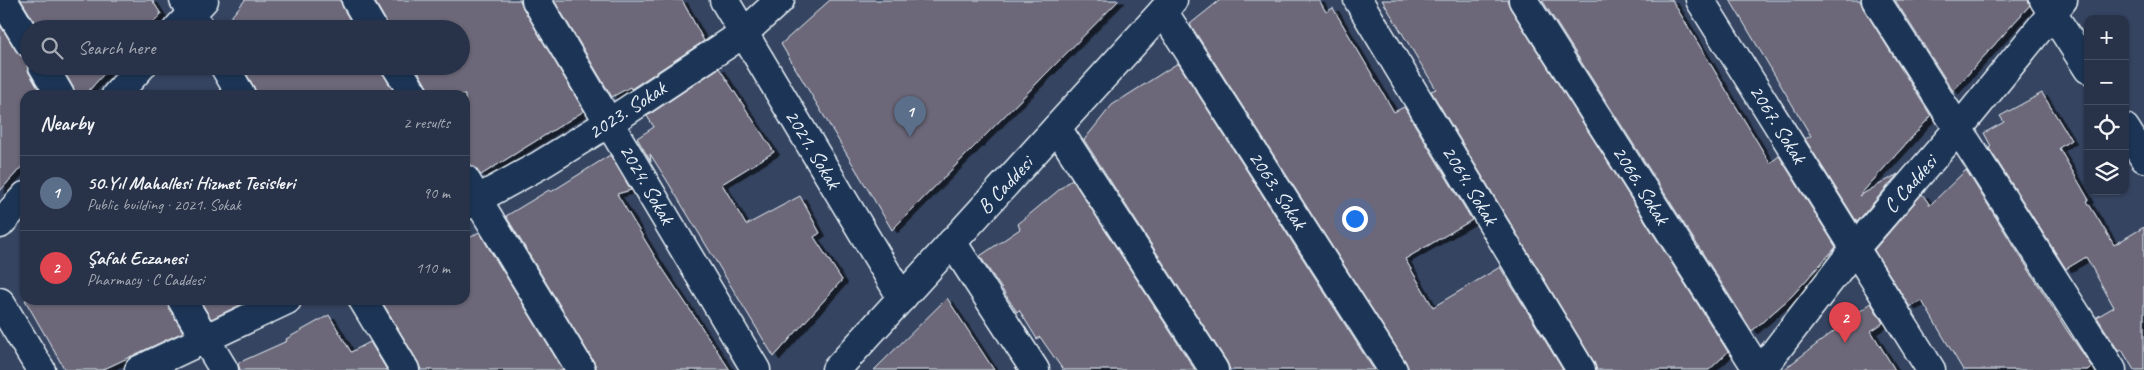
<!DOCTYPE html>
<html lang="en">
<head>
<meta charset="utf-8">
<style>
	:root { --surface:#283349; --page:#303b50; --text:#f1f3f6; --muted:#a5aab4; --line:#444e61; --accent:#ffd166 }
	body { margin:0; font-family:Caveat,sans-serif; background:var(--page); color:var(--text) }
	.controls { position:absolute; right:15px; top:15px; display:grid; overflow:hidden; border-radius:10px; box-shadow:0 1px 4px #0004 }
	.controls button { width:45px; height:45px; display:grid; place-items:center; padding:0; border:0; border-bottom:1px solid var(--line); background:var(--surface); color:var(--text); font:25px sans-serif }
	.you { position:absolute; left:1354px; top:218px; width:18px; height:18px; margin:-12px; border:4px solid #fff; border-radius:50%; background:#1a73e8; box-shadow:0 0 0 8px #1a73e833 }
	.badge { display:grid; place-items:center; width:32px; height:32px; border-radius:50%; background:var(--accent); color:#fff; font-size:16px; font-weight:700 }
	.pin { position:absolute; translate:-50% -41px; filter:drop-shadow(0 1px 2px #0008) }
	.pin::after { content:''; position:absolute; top:26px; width:18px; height:15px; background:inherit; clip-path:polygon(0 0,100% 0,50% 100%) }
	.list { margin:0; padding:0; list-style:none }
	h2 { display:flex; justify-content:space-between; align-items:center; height:65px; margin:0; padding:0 20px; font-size:21px }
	h2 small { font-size:16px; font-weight:400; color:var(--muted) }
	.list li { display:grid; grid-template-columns:32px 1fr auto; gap:15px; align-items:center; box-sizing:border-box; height:75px; padding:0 20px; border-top:1px solid var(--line) }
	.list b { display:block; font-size:19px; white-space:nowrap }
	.list p { margin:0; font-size:16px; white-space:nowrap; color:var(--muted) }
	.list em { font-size:16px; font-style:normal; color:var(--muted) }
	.icon { flex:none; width:28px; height:28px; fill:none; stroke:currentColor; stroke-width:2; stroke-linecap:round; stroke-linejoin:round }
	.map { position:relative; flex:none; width:2144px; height:370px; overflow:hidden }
	.search { position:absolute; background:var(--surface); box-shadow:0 1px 4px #0004; left:20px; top:20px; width:450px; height:55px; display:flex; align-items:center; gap:12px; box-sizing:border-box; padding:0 18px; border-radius:28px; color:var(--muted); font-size:19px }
	.panel { position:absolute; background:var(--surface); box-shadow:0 1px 4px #0004; left:20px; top:90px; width:450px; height:215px; border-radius:15px }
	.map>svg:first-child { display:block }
</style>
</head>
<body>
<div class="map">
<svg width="2144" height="370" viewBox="0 0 2144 370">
	<defs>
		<filter id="shadow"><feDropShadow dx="5.5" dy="3" stdDeviation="0" flood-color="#0009"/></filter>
	</defs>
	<rect width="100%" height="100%" fill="#354461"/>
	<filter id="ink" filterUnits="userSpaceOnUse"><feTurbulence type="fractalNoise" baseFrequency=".02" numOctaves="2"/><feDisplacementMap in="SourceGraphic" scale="10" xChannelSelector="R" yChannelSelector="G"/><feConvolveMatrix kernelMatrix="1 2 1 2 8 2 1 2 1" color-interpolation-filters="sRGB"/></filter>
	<g filter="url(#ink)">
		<path fill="#6c6779" stroke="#e8f1f8" filter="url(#shadow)" d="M21,0h131l9,14 -14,15h-108z
			M245,0h95l3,8 12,21h-134z
			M374,0h146l3,8 61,103 -103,64 -10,-10 -6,-10v-60h-35l-3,-8 -12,-21h46v-37h-72l-3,-8z
			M554,0h128l22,41 -73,48 -1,-2 -18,10z
			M830,0h289l-227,230 -111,-186z
			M1220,0h99l7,12 7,-4 61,104 10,-5 68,113 -67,39 28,48 67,-40 63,103h-154l-3,-8 -216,-338z
			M1382,0h125l3,8 218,344 -19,18h-112l-3,-8 -163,-271 5,-2z
			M1542,0h130l98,163 9,-7 57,91 -45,50 -39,34z
			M1730,0h130l3,8 68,108 -72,80 39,-22 -41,48 -52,-83 6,-3z
			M1895,0h133l2,5 -77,86z
			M0,25l16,26 5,5 8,3 -2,8 2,6 13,22h-17v68l-25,28z
			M1178,63l196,307h-144l-3,-8 -143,-222 28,-35z
			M61,66h50l-26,29h-9l-3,-8z
			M242,66h138l3,8 13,21h-139l-3,-8z
			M719,68l55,84 -52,32 24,41 54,-29 20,37 -6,4 28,43 -68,77 -108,-178 -16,-25 1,8 -14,-24 17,-11 -7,-11z
			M2042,93l29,47 -12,8 30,52 -2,1 27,44 30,-18v143h-10l-12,-20 -3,2 -22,-35 17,-10 -28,-50 -20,12 -77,-121 2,-2 -7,-13 20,-11 -4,-6z
			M610,155l21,35 -14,4 40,66 73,110h-133l-3,-8 -88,-146 43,-26 2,2z
			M1966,170l100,159 26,38 -5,3h-124l-41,-69 -12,6 -36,-57 48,-56 8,11z
			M1072,179l123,191h-132l-23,-33 -3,2 -18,-29 -2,2 -37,-56 40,-27 -2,-5z
			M479,232l84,138h-142l-3,-8 -37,-62h84v-59z
			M947,298l47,72h-120z
			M25,300h141l3,8 14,24 -81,38h-37z
			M200,300h50l-39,19z
			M1871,303l12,20 -12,8 24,39h-112z
			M329,315l22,37 19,-10 17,28h-147l-2,-7 49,-22 -1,-2z"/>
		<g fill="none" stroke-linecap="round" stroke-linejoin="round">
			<g stroke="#e8f1f8" stroke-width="31">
				<path id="street" d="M3,0l26,43
					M184,0l17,29
					M356,0l17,29
					M536,0l220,370
					M724,0l178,298
					M1358,0l223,370
					M1523,0l235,370
					M1700,0l231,370
					M1876,0l236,370
					M2044,0l44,69
					M1163,11l230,359
					M43,66l17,29
					M224,66l17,29
					M396,66l18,29
					M1057,128l157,242
					M2125,128l19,30
					M465,179l116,191
					M465,206l75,-41 70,-43 134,-89 36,-33
					M952,242l83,128
					M182,300l42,70
					M363,300l42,70
					M0,302l41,68
					M139,370l148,-70"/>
			</g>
			<g stroke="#e8f1f8" stroke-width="31">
				<path id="secondary" d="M177,29l27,-29
					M116,95l26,-29
					M0,224l25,-28
					M836,370l337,-370
					M1761,370l94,-122 104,-120 104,-128"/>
			</g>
			<use href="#street" stroke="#1d3557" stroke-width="28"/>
			<use href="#secondary" stroke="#1d3557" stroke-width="28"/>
		</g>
	</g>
	<g text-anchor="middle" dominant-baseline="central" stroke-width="4" stroke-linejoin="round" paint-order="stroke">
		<g font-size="21" fill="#e8f1f8" stroke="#1d3557">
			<text transform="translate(627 110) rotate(-33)">2023. Sokak</text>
			<text transform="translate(1778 124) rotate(58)">2067. Sokak</text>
			<text transform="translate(813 149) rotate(59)">2021. Sokak</text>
			<text transform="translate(647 184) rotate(60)">2024. Sokak</text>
			<text transform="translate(1910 184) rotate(-49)">C Caddesi</text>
			<text transform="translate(1005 185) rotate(-47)">B Caddesi</text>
			<text transform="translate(1470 185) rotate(59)">2064. Sokak</text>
			<text transform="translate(1641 185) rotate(58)">2066. Sokak</text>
			<text transform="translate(1278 190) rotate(57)">2063. Sokak</text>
		</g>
	</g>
</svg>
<div class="controls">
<button>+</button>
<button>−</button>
<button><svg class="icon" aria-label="locate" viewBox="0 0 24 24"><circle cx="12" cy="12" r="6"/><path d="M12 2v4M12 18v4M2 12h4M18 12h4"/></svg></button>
<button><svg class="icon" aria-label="layers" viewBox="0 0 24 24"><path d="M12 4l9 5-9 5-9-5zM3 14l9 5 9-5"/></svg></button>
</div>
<div class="you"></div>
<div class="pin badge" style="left:910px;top:137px;background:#5c6f8a">1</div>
<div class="pin badge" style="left:1845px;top:343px;background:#e0444e">2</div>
<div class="search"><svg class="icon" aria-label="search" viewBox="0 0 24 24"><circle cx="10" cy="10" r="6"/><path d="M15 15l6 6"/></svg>Search here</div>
<section class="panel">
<h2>Nearby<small>2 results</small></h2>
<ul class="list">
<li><span class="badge" style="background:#5c6f8a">1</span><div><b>50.Yıl Mahallesi Hizmet Tesisleri</b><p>Public building · 2021. Sokak</p></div><em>90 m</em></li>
<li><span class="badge" style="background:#e0444e">2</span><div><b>Şafak Eczanesi</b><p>Pharmacy · C Caddesi</p></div><em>110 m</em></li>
</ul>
</section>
</div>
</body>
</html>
